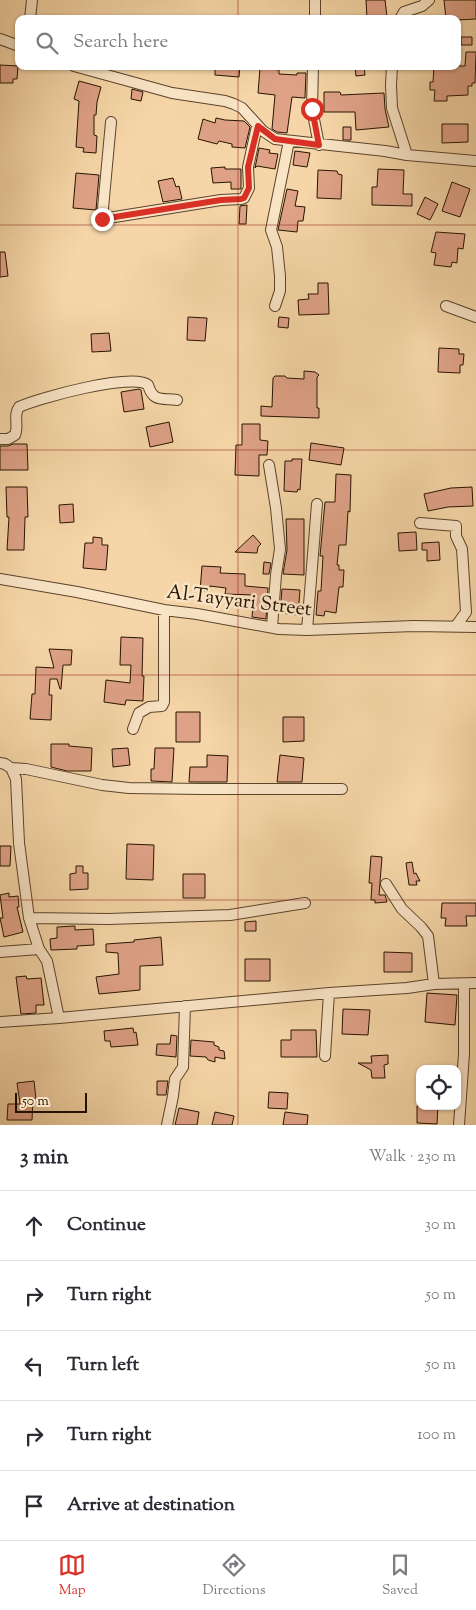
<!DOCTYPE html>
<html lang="en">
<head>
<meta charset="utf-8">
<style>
	:root { --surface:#fff; --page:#f2f2f3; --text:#2b2b33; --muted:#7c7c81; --line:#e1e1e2; --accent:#d93025 }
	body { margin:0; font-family:"Sorts Mill Goudy",serif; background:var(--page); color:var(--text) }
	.controls { position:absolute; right:15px; bottom:15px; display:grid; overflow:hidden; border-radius:10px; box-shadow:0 1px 4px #0004 }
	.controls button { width:45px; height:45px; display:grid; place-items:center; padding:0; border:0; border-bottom:1px solid var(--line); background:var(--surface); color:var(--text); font:25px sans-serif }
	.scale { position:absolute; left:15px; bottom:12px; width:72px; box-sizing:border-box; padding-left:5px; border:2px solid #261400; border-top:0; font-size:14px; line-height:18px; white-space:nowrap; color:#261400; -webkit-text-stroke:4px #f9e4c6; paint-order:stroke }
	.stop { position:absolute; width:15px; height:15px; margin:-11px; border:4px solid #d93025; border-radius:50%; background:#fff }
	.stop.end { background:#d93025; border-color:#fff; box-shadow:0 1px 5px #0008 }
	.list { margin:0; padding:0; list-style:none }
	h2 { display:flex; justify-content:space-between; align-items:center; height:65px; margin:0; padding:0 20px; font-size:21px }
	h2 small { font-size:16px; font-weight:400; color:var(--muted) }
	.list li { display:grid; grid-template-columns:32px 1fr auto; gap:15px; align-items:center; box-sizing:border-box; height:70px; padding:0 20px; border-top:1px solid var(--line) }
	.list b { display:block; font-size:19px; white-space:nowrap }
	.list em { font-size:16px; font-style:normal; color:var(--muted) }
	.icon { flex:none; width:28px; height:28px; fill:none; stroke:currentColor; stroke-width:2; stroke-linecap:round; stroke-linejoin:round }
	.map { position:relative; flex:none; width:476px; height:1125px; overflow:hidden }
	.search { position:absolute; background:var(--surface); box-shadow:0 1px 4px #0004; left:15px; right:15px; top:15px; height:55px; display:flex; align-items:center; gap:12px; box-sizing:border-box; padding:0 18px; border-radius:10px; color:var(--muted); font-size:19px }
	.sheet { height:415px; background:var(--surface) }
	nav { display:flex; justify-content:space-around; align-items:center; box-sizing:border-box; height:70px; border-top:1px solid var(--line); background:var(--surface); font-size:14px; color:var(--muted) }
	nav a { display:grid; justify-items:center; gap:2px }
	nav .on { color:var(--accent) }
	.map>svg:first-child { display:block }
</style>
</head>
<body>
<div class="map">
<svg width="476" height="1125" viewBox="0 0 476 1125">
	<rect width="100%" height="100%" fill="#f6d6a8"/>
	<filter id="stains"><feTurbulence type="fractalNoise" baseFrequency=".004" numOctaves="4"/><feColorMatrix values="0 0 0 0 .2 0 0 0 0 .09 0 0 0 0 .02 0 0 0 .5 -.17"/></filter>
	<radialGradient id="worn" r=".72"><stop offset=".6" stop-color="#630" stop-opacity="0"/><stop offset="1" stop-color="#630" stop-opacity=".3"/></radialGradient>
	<path fill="#dfa287" stroke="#261400" d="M366,0h19l2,17 -20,2z
		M444,0h32v19l-19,1v-1h-11z
		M461,37h11v8h-11z
		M466,52h10l-1,31h-3v3h-4v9l-21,1v5h-13l1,-11h-5v-8h3l1,-16h31z
		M0,65l18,1 -1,13h-4v4h-13z
		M215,66h25l-1,11 -24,-2z
		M355,66h9l1,9 -9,1z
		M260,68l19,2v4l18,1v-2h9l-1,25 -13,-1 -5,36 -10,-1 -5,-3 3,-34 -17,-2z
		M79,81l22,6 -4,15 -1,13h-2v20l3,1 -1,17 -13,-1 1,-4 -8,-1 3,-46 -5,-2z
		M132,89l11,3 -2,9 -10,-2z
		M324,92h16l1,3 43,-2 1,16 4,18 -33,3 -1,-18h-31z
		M216,118l9,2 19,1 6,6 -5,21 -13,-1v-3l-13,-3 -2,3 -19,-5 5,-20 12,4z
		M442,124h26v18l-26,1z
		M343,127h8v13h-8z
		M259,148l11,2 -1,3 9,1 -3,15 -18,-3 -2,2z
		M295,151l15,2 -3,14 -14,-2z
		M225,167v2h16v20h-10v-7l-18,1 -2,-15z
		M378,169l26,1 -1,24h9v12l-40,-1v-18h5z
		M318,170l19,1 1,3 4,1 -1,24 -24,-1z
		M76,173l23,2 -3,35 -23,-2z
		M173,178l3,9 3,-1 3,13 -19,3 -5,-21z
		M452,182l18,7 -10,28 -18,-6z
		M287,189l11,2 -3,15 10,1 -2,14h-5l-1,11 -19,-2z
		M425,197l13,7 -8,16 -13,-6z
		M247,205l-1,19h-7l1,-18z
		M436,232l29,2 -2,15 -5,-1 -1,15 -5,-1 -1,5 -17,-2 2,-12 -5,-1z
		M0,252h5l3,24 -8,1z
		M318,283h10l1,31 -30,1 -1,-15 11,-1 -1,-5h10z
		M188,317l19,1 -2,23 -18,-1z
		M279,317l10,1 -1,10 -10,-1z
		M109,333l2,18 -19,1 -1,-18z
		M439,348l20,1v5h5l-1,11h-3v8l-22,-1z
		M304,371l11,1 4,3 -2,2v31h2v10l-58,-2v-10l11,1 1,-29 2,-2h10l2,2 17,1z
		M139,389l2,1 3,19 -20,3 -3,-20z
		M169,422l4,20 -23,5 -4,-20z
		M242,424h18v16l8,1 -1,14h-8v21l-24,-1 1,-30h6z
		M311,443l33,5 -3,17 -32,-5z
		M13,444h14l1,26h-28v-24h8z
		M292,459h10l-2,31 -2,-1 -1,3 -13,-1 1,-30h7z
		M336,474l15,1 -1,37 -2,-1 -2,34h-7l-2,20h2v5h5l-1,17h-4l-3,26 -11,-2 -1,5 -8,-1 2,-24h3l2,-35h-3l5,-54h10z
		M6,487h21l1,30h-3l-1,33h-17l2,-33h-2z
		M472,487l1,19 -25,1 -20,4 -4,-17 27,-6z
		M73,504l1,18 -14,1 -1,-18z
		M286,519h18v56l-21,-1 4,-24z
		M416,532l1,18 -18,1 -1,-18z
		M253,535l8,9 -3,3 -1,6 -22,-1z
		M93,537l9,1v7h6l-2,25 -23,-2 2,-25h8z
		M439,542l1,18 -13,1v-11h-5v-7z
		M264,562l7,1 -2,11h-6z
		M202,566l19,1 -1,6 25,1v12l23,2 -2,31 -14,-2 2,-22 -29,-1 1,-6 -16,-2 -1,6 -9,-1z
		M282,589l18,1 -2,25 -18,-2z
		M121,637l22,1 -1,38h2l-1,25 -17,-1 -1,5 -21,-3 2,-22 24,3 1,-18h-11z
		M49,649l23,1 -1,15h-8l-2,24h-1l-3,-10h-7l-1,16h3l-1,25 -21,-1 2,-25h3l1,-27 18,1z
		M176,712h24v30h-24z
		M283,717h21v24l-21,1z
		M51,744h18v2l23,2 -1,23h-24l-16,-4z
		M128,748l2,17 -17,2 -1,-18z
		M155,748h19l-2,34 -21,-1v-12h3z
		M207,755l21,1 -1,26h-38l1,-15h17z
		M280,755l24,3 -2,24h-25z
		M127,844l27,1 -1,35 -27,-1z
		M0,846h11l-1,20h-10z
		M371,856l11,1 -3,38h6l2,7 -12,1v-3h-4l1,-17h-3z
		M412,862l2,12 2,-1 4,8h-4l1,4h-8l-3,-22z
		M76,866h7v7h5v16l-18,1v-16l6,-1z
		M183,874h22v24h-22z
		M9,893v4l9,-1 1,11h-2l6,25 -19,5 -4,-19h3l-3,-23z
		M442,903h34v13h-10l1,10h-22l1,-8h-5z
		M256,921v10h-11v-9z
		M75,926v4l18,-1 1,16 -17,1v3l-26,1 -1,-11 7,-1v-11z
		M161,937l2,28 -23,1v24l-41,4 -3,-17 23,-3 -1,-21 -12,-1v-8l28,-2v-2z
		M384,952l28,1v19h-28z
		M245,959h25v22h-25z
		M26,976l1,3 14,-1 3,27h-8v8l-15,1 -5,-37z
		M427,993l30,2 -2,30 -30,-3z
		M343,1009l27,1 -2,25 -26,-1z
		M133,1028l1,5 2,-1 2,13 -27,2 -1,-6h-5l-1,-10z
		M291,1030h25l1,27h-36v-17h10z
		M171,1035l6,1 -1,21 -20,-2 1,-11h13z
		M191,1040l23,2v3l5,2v3l5,1 1,8 -10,-2v5l-7,-2 -2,-3 -16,-1z
		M388,1055v9l-4,1 1,13h-13l-1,-8 -13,-7h14l-1,-7z
		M34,1081l2,18h-3l-1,21h-25l1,-16h12l-3,-21z
		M157,1081h11l-2,14h-9z
		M269,1092l19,1 -1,16 -19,-1z
		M417,1106h21l-1,18 -20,-1z
		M179,1108l20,4 -2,13h-22z
		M215,1112l19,4 -2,9h-20z
		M285,1112l23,3 -1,10h-24z"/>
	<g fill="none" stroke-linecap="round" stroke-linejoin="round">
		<g stroke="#5a442a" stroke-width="12">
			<path id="minor" d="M30,19l2,-19
				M315,19v-19
				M400,19l4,-7 18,-6 7,-6
				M0,39l19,7
				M74,66l98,27 53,8 9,3 8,4 21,23 12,8 110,12 22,4 69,6
				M313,66l-1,43 7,36
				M392,66l-1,19 1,23 15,47
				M111,122l-9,97 119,-19 20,-1 3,-1 5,-10 -1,-21 9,-41
				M275,306l5,-15v-15l-3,-29 -6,-17 18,-89
				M446,306l30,11
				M0,439h8l7,-4c4,-9 -2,-20 4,-28 19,-9 115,-35 129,-22 5,17 13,13 29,15
				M269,465l7,43 4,41 -4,26 -4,52
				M420,523l36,3v10l6,13 4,63 -10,14
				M0,579l77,13 87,18 33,4 82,15 28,1 107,-4 62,1
				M307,630l10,-126
				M133,729l6,-16 10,-6 13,-1 2,-4v-92
				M0,763l5,1 6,4 5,11 3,64 10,75 10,31 8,12 12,57
				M11,768l15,1 76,16 27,3 74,1h139
				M386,884l16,25 19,18 7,9 6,48
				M29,918l79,1 122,-4 75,-12
				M0,952l39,-3
				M0,1022l59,-4 270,-25 78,-5 27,-4 42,-1
				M325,1056l4,-63
				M167,1125l6,-29 2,-17 8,-12 2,-61
				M459,1125l5,-71v-70"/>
		</g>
		<use href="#minor" stroke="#f9e4c6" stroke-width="10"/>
	</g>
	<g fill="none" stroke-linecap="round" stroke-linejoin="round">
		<path stroke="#d93025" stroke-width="6" d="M102,219l119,-19 20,-1 3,-1 5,-10 -1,-21 10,-41 17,13 44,6 -7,-36"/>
	</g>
	<path fill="none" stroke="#8f2418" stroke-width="1" stroke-opacity="0.55" d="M238,0v19M238,66v1059M0,225h476M0,450h476M0,675h476M0,900h476"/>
	<g text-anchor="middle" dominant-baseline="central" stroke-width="5" stroke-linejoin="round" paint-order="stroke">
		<g font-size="20" fill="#261400" stroke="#f9e4c6">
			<text transform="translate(239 602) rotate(7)">Al-Tayyari Street</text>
		</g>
	</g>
	<rect width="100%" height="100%" filter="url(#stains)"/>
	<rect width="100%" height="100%" fill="url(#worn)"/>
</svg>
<div class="controls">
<button><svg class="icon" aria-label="locate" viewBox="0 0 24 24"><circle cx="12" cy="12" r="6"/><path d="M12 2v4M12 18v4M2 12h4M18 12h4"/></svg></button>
</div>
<div class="scale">50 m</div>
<div class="stop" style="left:312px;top:109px"></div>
<div class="stop end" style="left:102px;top:219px"></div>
<div class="search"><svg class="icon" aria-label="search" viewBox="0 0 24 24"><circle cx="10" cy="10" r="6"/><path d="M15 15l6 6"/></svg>Search here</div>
</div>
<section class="sheet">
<h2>3 min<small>Walk · 230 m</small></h2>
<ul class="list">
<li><svg class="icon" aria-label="ahead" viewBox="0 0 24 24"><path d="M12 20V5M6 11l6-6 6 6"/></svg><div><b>Continue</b></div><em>30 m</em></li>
<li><svg class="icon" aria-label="right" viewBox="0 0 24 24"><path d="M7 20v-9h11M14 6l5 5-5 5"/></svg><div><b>Turn right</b></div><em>50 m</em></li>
<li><svg class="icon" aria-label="left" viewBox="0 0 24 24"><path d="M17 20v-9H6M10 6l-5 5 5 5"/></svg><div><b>Turn left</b></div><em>50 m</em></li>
<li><svg class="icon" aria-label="right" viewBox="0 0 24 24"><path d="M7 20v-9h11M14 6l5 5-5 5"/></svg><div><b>Turn right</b></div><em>100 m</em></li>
<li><svg class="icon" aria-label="arrive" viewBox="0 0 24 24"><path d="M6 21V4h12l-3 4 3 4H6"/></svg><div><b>Arrive at destination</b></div></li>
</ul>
</section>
<nav>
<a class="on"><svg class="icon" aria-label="map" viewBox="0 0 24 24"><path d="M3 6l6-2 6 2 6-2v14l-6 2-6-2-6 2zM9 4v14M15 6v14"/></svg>Map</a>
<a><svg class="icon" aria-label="directions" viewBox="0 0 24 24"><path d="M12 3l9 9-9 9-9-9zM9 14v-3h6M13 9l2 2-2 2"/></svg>Directions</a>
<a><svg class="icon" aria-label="saved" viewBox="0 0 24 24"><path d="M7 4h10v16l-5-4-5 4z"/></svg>Saved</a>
</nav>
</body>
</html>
